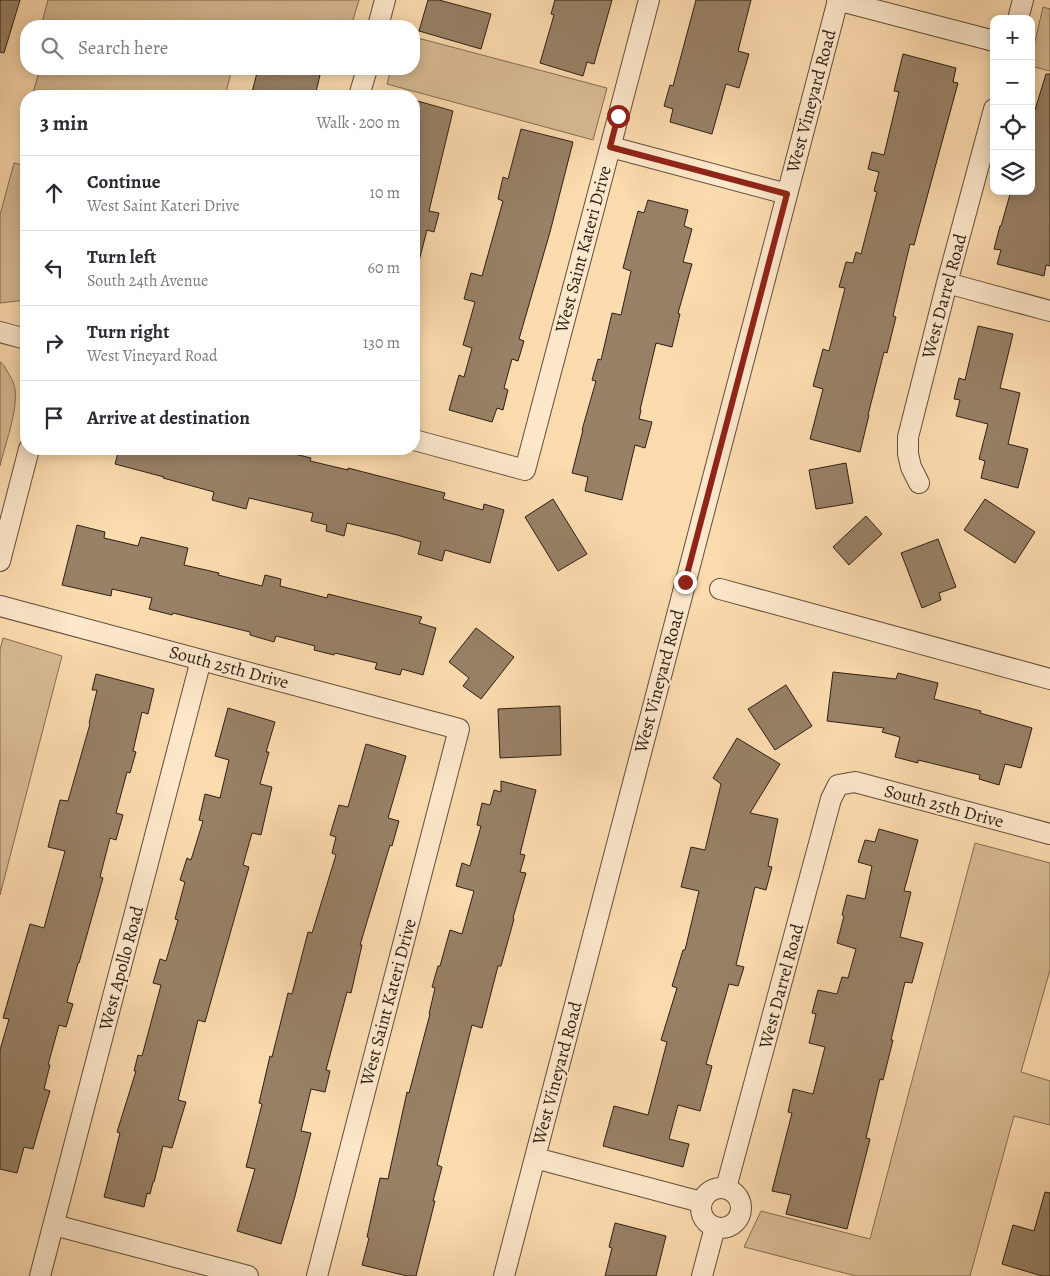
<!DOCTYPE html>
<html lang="en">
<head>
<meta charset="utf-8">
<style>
	:root { --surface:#fff; --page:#f2f2f3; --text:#2b2b33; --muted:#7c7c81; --line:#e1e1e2 }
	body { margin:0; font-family:Alegreya,serif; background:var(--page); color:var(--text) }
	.controls { position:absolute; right:15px; top:15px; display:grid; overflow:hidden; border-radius:10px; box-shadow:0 2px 12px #0003 }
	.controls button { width:45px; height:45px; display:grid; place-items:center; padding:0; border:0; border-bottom:1px solid var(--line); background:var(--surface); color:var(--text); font:25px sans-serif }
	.stop { position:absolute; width:15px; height:15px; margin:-11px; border:4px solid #8f2418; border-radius:50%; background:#fff }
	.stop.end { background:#8f2418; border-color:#fff; box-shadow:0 1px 5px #0008 }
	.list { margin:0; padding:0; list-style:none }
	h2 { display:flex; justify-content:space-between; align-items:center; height:65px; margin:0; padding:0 20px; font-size:21px }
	h2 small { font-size:16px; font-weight:400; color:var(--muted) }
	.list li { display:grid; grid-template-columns:32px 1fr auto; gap:15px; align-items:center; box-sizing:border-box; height:75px; padding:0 20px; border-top:1px solid var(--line) }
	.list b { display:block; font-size:19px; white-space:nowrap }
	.list p { margin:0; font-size:16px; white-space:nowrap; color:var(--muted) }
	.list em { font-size:16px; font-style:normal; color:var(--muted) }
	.icon { flex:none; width:28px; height:28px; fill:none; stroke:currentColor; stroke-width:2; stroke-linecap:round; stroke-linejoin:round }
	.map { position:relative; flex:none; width:1050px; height:1276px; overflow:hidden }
	.search { position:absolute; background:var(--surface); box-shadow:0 2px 12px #0003; left:20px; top:20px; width:400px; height:55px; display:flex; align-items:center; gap:12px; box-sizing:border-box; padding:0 18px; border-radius:20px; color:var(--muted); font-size:19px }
	.panel { position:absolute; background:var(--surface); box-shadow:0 2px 12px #0003; left:20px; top:90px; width:400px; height:365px; border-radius:20px }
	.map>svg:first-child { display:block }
</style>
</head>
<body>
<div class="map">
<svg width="1050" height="1276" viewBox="0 0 1050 1276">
	<rect width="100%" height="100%" fill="#fcdbaf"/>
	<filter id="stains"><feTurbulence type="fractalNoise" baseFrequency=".004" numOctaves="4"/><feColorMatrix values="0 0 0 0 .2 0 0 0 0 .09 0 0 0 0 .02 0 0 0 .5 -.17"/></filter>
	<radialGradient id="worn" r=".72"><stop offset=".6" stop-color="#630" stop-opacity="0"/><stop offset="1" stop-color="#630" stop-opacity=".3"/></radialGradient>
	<path fill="#d9bb95" stroke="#826d56" d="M48,0h311l-8,26h-310z
		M1043,7l7,2v62l-19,-5v-7z
		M414,37l193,51 -14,52 -206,-56 4,-15h23z
		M40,69h192l-7,27h-193z
		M26,149v151l-26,3v-88l14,-52 8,2z
		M0,362c3,2 5,5 7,9 3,5 7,11 8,18 3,22 -10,55 -15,77z
		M3,638l59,18 -62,239v-245z
		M975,843l75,20v107l-29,102 29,9v44l-36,-9 -44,160h-114l-112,-29 17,-36 109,28z"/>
	<path fill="#988166" stroke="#2c1f16" d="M0,0h20l-16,53 -4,-1z
		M428,0h11l52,14 -10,35 -62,-18z
		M555,0h57l-18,64 -7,-2 -4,14 -43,-13 14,-48 -3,-1z
		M696,0h55l-13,51 11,3 -10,34 -13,-4 -14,50 -42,-12 3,-13 -9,-3 6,-21 3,1z
		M903,54l53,14 -3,14 5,1 -44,162 -4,-1 -17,72 3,1 -9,36 -3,-1 -16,63h1l-9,37 -50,-13 13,-50 -10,-3 10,-37 6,2 16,-63 -6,-1 7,-25 7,1 3,-11 5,2 16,-62 -3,-1 5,-19 -11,-3 4,-17 12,3 15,-63 -5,-1z
		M258,69h34l28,6 -5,21h-64z
		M1046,74h4v192l-4,-1 -2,11 -47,-12 4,-14 -7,-1 6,-23h1l10,-35h20v-68z
		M414,100l39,11 -24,100 10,2 -5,19 -7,-2 -8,31 -5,-1z
		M521,129l52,13 -23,90 -31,107 5,2 -6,20 -6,-2 -8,29 4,2 -5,20 -6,-2 -5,14 -43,-12 10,-35 5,2 8,-29 -9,-3 12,-43 -11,-3 7,-26 11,3 21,-75 -5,-2 5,-22 5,2z
		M648,200l40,10 -4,16 8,3 -9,33 9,2 -14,49 2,1 -8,33 -16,-4 -16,67h1l-2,9 13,3 -7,26 -10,-3 -13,55 -37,-9 3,-14 -16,-4 11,-43h-1l14,-49 -4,-1 6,-21 3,1 11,-47 9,2 10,-44 -8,-3 15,-57 6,2z
		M978,326l35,8 -13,54 20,5 -12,51 20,5 -10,39 -37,-10 4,-17 -6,-2 9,-35 -32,-8 4,-16 -6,-1 5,-21 6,2z
		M119,449h155l37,9 -1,3 38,9v-2l97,25 -2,6 40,11 1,-6 20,6 -14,53 -45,-13 -3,11 -24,-7 3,-12 -24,-7 -50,-12 -3,13 -18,-5 1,-6 -16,-4 2,-8 -64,-15 -3,11 -34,-9 2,-8 -51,-14 1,-1 -49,-13z
		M846,463l7,40 -37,6 -7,-39z
		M553,499l34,55 -29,17 -33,-54z
		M985,499l50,33 -20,31 -51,-33z
		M866,516l16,18 -33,31 -16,-18z
		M77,525l28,7 -1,6 34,8 3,-9 47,11 -4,17 35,8 -1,2 44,11 3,-11 16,4 -1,7 47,12 1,-4 94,23 -3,6 17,5 -13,47 -21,-6 -2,6 -25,-6 2,-6 -42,-10 -1,2 -20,-5 1,-4 -39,-10 -2,6 -24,-7v-3l-77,-19 -1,2 -23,-6 3,-11 -40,-9 -1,7 -49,-11z
		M938,539l18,48 -17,6 2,7 -19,8 -21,-55z
		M476,628l38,29 -33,42 -18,-13 6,-8 -20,-16z
		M833,672l63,7 2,-6 40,10 -4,16 47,12 -1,2 52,15 -11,40 -16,-4 -6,21 -20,-6 1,-4 -62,-15v3l-23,-6 5,-20 -18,-5 2,-4 -57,-7z
		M96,674l58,15 -6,25 -6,-2 -9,39 3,1 -6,21 -3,-1 -11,41 7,2 -7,25 -6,-2 -10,39 3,1 -24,85h-1l-11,39 6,2 -7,23 -7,-2 -11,40h2l-6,24 6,2 -7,23 -10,35 -9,-2 -7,26 -17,-4v-119l9,-31 -6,-1 27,-94 14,4 21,-77 -17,-4 12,-47 8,1 22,-77 -1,-1 8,-33h-5z
		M786,685l26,41 -37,24 -27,-41z
		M560,706l1,49 -61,3 -2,-49z
		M228,708l47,14 -9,30h3l-9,32 12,3 -11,48 -9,-2 -9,32 6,2 -44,155 -7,-2 -20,80 8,2 -14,46 -9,-2 -9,36h-1l-3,12 -3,-1 -3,14 -40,-10 16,-64 -3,-1 19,-61h-2l4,-16 4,1 19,-71 -8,-2 7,-24 6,2 12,-41 -3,-1 10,-37 -5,-2 7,-22 4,2 12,-39 -4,-1 6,-26 15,4 9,-38 -14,-4z
		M737,738l43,26 -30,49 28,6 -10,47 4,1 -6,23 -11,-3 -19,78 8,2 -6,19 -9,-2 -23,80 6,2 -12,45 -22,-6 -9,34 20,5 -6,23 -80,-21 11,-40 34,9 19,-73 -6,-2 16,-52 -5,-2 11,-36h2l14,-59 -18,-4 10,-40 14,3 16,-66 -8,-6z
		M366,744l40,12 -18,62 11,3 -7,25 -2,-1 -30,100h2l-11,48 -4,-1 -21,78 4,1 -5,21 -14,-3 -10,42 10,2 -16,63 -14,48 -44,-13 18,-62 -9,-2 16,-63 -3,-1 11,-47 2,1 16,-64 4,1 16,-62 4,1 24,-78 -4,-2 4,-16 -6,-2 9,-30 9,2z
		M501,781l35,9 -16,64 5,1 -5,17 6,1 -13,45 1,1 -13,47h-3l-16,62 -10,-3 -35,140 5,2 -9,34h2l-19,75h-9l-45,-11 7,-27 -2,-1 13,-59 8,1 19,-87 2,1 21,-79h-1l6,-26 -3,-1 6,-21h2l10,-36 12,4 12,-43 -18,-5 6,-23 8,3 11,-40 -4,-1 5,-22 8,2 4,-15 7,2z
		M879,829l39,11 -14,51 7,1 -11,45 23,6 -11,40 -7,-1 -14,58h2l-10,40 -3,-1 -14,59 4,1 -23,90 -61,-15 5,-19 -19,-4 20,-78 -4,-1 5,-23 20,5 12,-47 -16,-4 7,-29 -4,-1 6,-23 19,4 5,-17 6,1 8,-29 -19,-6 7,-27 -2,-1 5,-20 18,4 7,-33 -14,-4 7,-22 10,2z
		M1045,1192l5,1v83h-8l-40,-12 11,-39 21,6z
		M615,1223l51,13 -10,40h-51l7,-28 -3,-1z"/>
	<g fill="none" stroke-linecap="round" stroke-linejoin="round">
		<g stroke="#604e3c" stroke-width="22">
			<path id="minor" d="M837,0l157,41
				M1018,19l5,-19
				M378,26l7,-26
				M359,96l8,-27
				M611,147l176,47
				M947,283l103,28
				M0,332l26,7
				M414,440l111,30 124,-470
				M919,483l-8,-16 -3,-13v-17l39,-154 47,-174
				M0,561l29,-112
				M720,589l330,90
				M0,606l459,123 -142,547
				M535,1158l166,44
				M701 1208a20 20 0 1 1 40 0a20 20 0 1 1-40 0Z
				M726,1188l105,-389 7,-14 17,-3 195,52
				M54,1225l194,51
				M40,1276l161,-616
				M504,1276l334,-1276
				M702,1276l13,-49"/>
		</g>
		<use href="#minor" stroke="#fde8cb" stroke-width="20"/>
	</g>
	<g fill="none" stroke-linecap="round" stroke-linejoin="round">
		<path stroke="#8f2418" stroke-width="6" d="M618,116l-8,31 177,47 -102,388"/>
	</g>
	<g text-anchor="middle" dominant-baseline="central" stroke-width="4" stroke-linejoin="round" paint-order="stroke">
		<g font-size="18" fill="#2c1f16" stroke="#fde8cb">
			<text transform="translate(811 101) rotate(-75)">West Vineyard Road</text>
			<text transform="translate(583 249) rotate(-75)">West Saint Kateri Drive</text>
			<text transform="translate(944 296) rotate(-75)">West Darrel Road</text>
			<text transform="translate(229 667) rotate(15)">South 25th Drive</text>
			<text transform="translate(659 681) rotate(-75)">West Vineyard Road</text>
			<text transform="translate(944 806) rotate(15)">South 25th Drive</text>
			<text transform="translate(121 968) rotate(-75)">West Apollo Road</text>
			<text transform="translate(781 986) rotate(-75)">West Darrel Road</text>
			<text transform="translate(388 1002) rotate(-75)">West Saint Kateri Drive</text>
			<text transform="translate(557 1073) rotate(-75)">West Vineyard Road</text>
		</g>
	</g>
	<rect width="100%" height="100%" filter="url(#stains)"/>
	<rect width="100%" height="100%" fill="url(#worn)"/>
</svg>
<div class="controls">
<button>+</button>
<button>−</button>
<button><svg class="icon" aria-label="locate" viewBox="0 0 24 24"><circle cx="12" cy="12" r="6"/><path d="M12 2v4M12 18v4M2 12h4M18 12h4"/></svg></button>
<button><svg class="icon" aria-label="layers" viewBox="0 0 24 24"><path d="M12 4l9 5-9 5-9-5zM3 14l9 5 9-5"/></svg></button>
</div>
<div class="stop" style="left:618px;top:116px"></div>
<div class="stop end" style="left:685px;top:582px"></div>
<div class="search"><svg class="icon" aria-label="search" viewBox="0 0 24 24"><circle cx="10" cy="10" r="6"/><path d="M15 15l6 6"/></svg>Search here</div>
<section class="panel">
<h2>3 min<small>Walk · 200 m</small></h2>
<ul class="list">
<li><svg class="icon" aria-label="ahead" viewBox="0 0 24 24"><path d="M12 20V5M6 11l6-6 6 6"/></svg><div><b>Continue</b><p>West Saint Kateri Drive</p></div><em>10 m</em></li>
<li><svg class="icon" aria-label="left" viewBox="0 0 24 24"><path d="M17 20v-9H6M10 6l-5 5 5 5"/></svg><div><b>Turn left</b><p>South 24th Avenue</p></div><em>60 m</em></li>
<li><svg class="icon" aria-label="right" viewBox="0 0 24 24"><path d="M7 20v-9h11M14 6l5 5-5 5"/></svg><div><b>Turn right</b><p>West Vineyard Road</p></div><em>130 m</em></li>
<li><svg class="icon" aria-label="arrive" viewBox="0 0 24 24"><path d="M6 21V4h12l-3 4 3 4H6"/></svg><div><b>Arrive at destination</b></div></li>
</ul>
</section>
</div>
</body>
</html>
